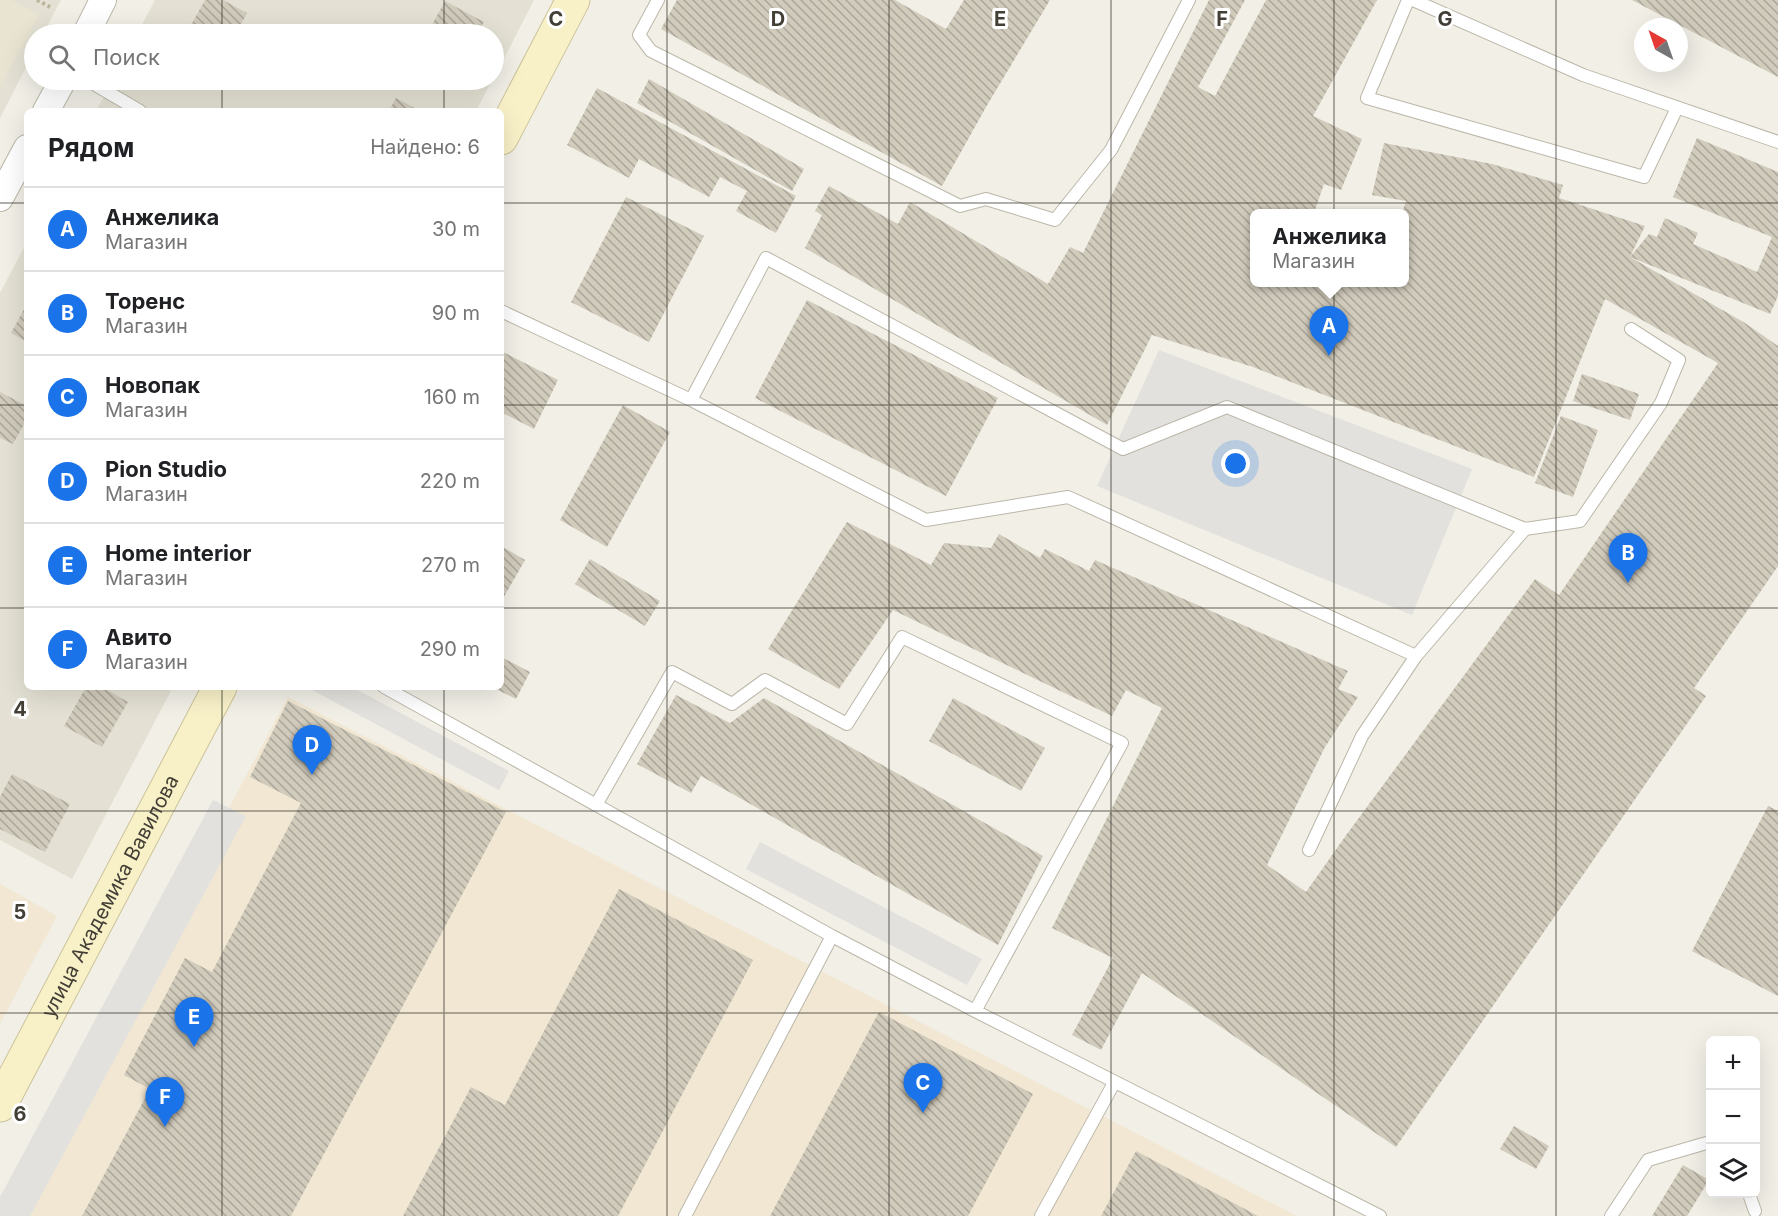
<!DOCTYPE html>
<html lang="ru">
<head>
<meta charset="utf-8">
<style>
	:root { --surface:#fff; --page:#f2f2f2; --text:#202124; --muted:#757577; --line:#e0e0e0; --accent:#1a73e8 }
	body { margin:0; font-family:Inter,sans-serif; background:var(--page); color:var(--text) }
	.controls { position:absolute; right:18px; bottom:18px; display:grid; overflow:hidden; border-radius:9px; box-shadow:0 6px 24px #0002 }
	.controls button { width:54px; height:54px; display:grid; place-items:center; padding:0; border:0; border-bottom:2px solid var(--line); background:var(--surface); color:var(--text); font:30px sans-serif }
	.compass { position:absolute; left:1634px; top:18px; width:54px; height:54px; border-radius:50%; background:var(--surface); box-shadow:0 6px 24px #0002; rotate:320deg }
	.you { position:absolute; left:1236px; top:464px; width:21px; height:21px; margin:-15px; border:4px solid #fff; border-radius:50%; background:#1a73e8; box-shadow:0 0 0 9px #1a73e833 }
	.badge { display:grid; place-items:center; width:39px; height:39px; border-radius:50%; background:var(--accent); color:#fff; font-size:20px; font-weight:700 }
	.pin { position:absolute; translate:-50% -50px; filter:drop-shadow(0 2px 3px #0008) }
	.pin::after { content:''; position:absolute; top:32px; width:21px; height:18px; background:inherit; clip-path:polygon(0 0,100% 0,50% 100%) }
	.popup { position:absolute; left:1250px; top:209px; width:159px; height:78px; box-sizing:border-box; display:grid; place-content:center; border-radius:9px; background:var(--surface); filter:drop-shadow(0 2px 4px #0005); font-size:20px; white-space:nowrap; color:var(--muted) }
	.popup b { font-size:22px; color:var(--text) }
	.popup::after { content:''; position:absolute; left:50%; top:100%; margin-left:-12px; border:12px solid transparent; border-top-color:var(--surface) }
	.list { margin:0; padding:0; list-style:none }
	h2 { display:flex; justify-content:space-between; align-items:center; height:78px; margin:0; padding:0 24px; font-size:26px }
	h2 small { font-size:20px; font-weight:400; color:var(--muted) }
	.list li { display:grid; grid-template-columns:39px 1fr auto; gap:18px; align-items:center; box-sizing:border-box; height:84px; padding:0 24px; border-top:2px solid var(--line) }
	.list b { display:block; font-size:22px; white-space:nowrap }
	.list p { margin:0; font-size:20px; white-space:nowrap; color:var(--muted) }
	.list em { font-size:20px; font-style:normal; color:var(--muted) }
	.icon { flex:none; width:33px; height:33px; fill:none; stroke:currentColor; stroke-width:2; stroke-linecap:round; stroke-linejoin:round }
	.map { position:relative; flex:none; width:1778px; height:1216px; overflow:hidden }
	.search { position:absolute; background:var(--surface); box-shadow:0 6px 24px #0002; left:24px; top:24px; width:480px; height:66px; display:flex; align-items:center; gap:15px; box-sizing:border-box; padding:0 21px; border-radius:33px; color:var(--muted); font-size:22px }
	.panel { position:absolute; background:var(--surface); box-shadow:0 6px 24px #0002; left:24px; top:108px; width:480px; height:582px; border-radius:9px }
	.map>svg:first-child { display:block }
</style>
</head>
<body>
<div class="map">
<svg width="1778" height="1216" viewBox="0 0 1778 1216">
	<defs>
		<pattern id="building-back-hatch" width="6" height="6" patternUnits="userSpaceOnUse" patternTransform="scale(1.5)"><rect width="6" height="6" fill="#d1cbbc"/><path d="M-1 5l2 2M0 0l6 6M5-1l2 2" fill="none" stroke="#aba69a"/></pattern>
	</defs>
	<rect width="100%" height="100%" fill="#f1efe6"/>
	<path fill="#e4e1d4" d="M0,0h61l-18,34h-9v18l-34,66z
		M155,0h379l-40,78v-44h-357z
		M113,80h379l-16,31h-380z
		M27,242v445h146l-101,192 -72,-39v-547z"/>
	<path fill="#f1e7d3" d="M288,697l1009,519h-1285z
		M0,884l57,32 -57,108z"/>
	<path fill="#e9e4d1" d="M0,0h11l28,15 -39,72z"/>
	<path fill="#e2e1dd" d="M1159,350l313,119 -60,146 -315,-129z
		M314,687h38l157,84 -10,19 -187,-100z
		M213,800l33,16 -216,400h-30v-19z
		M760,842l222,117 -15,26 -221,-116z"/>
	<path fill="url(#building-back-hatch)" d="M205,0h18l24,13 -11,21h-50z
		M677,0h218l51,29 18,-29h86l-64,107 -44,79 -281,-157z
		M1209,0h36l-47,87 17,9 51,-96h111l-64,116 49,23 -21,51 -17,-6 -10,29h-60v69h150v-69h-2l4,-12 -34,-6 12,-52 108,21 71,21 -4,13 86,28 -15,31 19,-23 8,3 8,-19 33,15 -5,11 64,28 15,-35 -99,-40 24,-59 81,34v124l-8,18 -140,-57 115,66 33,23v220l-84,122 12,8 -310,451 -254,-174 -41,77 -29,-15 41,-77 -61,-30 110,-220 -36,-18 -14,26 -219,-106 -54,79 -71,-40 79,-127 84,43 13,-22 47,5 8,-14 41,24 5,-9 44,22 6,-11 253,111 -10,18 20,8 -33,50 -58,118 39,27 41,-58 188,-255 24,16 159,-232 -113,-64 -71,178 -281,-110 -101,-32 -45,90 -302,-177 17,-33 -7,-4 14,-25 69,38 12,-22 138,82 22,-37 13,6z
		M1632,0h146v77z
		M445,1l39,21 -7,12h-50z
		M649,79l155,90 -12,22 -155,-88z
		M597,88l199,108 -20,37 -40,-22 11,-20 -27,-14 -11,20 -70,-38 -10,19 -62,-33z
		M396,98l24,13h-31z
		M626,197l78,39 -55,106 -78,-40z
		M807,300l191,98 -52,98 -191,-98z
		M27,304v38l-16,-9z
		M501,351l57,29 -24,49 -33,-17z
		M1582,374l57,20 -9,26 -57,-19z
		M0,392l27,14v13l-14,25 -13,-6z
		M623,405l47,27 -63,115 -47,-27z
		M1561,416l37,14 -25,67 -38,-14z
		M501,546l24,14 -24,42z
		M590,559l70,42 -15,25 -70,-42z
		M501,657l29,15 -14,27 -24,-12h9z
		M86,687h16l26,15 -26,45 -38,-21z
		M676,695l54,28 34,-25 279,158 -45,89 -297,-169 -10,17 -54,-29z
		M953,698l92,50 -24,43 -92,-50z
		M288,701l218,111 -215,404h-209l68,-127 -26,-14 61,-117 27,14 89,-169 -51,-26z
		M12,774l58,30 -25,48 -45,-23v-32z
		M1768,806l10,5v185l-86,-45z
		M619,889l134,71 -135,256h-215l68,-129 34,18z
		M879,1012l154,82 -65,122h-198z
		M1514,1126l35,20 -13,23 -36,-20z
		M1136,1151l122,65h-157z
		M1683,1165l26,15 -22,36h-35z"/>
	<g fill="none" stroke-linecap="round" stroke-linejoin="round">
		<g stroke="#bbb7a9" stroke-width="14">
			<path id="lane" d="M658,0l-19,35 12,16 309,155 26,-7 69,21 56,-70 78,-150
				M1408,0l-41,98 277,79 33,-69
				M1413,0l170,75 195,67
				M87,80l53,31
				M501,311l190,89 235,120 142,-23 348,159 109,-127 -298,-122 -104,42 -357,-191 -75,142
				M1525,529l55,-8 81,-118 18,-43 -48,-31
				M384,687l448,249 143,75 405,205
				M596,805l76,-133 60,32 33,-24 82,44 55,-87 220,106 -147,268
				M1309,850l53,-114 54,-80
				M1749,1194l6,17
				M685,1216l147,-280
				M1041,1216l73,-133
				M1611,1216l37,-56 62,-18"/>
		</g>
		<g stroke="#bbb7a9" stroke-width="28">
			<path id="street" d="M86,34l17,-34
				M46,111l17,-31
				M0,198l27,-50"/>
		</g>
		<g stroke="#ccc39a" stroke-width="35">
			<g id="secondary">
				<path d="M501,138l72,-138"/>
				<path id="s1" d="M0,1105l220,-418"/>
			</g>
		</g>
		<path stroke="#bbb39c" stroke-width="4" stroke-dasharray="3 3" stroke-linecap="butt" d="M37,0l13,7"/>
		<use href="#lane" stroke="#fff" stroke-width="12"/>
		<use href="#street" stroke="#fff" stroke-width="26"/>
		<use href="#secondary" stroke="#f8f1c8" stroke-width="33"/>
	</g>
	<path fill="none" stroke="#433f36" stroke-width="1.5" stroke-opacity="0.55" d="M222,0v34M444,0v34M667,0v1216M889,0v1216M1111,0v1216M1334,0v1216M1556,0v1216M222,80v31M444,80v31M0,203h27M501,203h1277M0,405h27M501,405h1277M0,608h27M501,608h1277M222,687v529M444,687v529M0,811h1778M0,1013h1778"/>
	<g text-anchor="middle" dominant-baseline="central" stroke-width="6" stroke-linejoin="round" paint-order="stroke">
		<g font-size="20" fill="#433f36" stroke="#fff">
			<text stroke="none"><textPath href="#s1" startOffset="236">улица Академика Вавилова</textPath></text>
		</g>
	</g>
	<g font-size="20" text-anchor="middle" font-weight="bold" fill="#433f36" stroke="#fff" stroke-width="6" stroke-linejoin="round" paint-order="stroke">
		<text x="556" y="26">C</text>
		<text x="778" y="26">D</text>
		<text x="1000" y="26">E</text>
		<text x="1222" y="26">F</text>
		<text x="1445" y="26">G</text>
		<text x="20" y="716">4</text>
		<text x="20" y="919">5</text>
		<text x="20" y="1121">6</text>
	</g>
</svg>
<div class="controls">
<button>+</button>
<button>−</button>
<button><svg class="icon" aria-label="layers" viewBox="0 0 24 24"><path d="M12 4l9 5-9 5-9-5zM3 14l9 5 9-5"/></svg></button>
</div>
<svg class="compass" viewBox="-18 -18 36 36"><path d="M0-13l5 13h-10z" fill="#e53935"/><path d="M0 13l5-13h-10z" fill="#757577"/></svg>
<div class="you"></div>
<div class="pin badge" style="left:1329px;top:356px">A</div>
<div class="popup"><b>Анжелика</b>Магазин</div>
<div class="pin badge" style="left:1628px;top:583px">B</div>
<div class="pin badge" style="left:923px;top:1113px">C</div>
<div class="pin badge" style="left:312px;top:775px">D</div>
<div class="pin badge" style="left:194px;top:1047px">E</div>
<div class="pin badge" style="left:165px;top:1127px">F</div>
<div class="search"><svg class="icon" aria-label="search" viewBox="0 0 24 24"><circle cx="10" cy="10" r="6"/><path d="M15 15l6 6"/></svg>Поиск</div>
<section class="panel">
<h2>Рядом<small>Найдено: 6</small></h2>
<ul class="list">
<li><span class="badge">A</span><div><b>Анжелика</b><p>Магазин</p></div><em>30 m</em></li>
<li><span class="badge">B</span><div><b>Торенс</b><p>Магазин</p></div><em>90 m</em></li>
<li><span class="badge">C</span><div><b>Новопак</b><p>Магазин</p></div><em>160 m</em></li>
<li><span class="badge">D</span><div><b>Pion Studio</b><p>Магазин</p></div><em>220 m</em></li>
<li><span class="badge">E</span><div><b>Home interior</b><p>Магазин</p></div><em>270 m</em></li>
<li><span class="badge">F</span><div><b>Авито</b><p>Магазин</p></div><em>290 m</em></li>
</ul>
</section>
</div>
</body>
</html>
